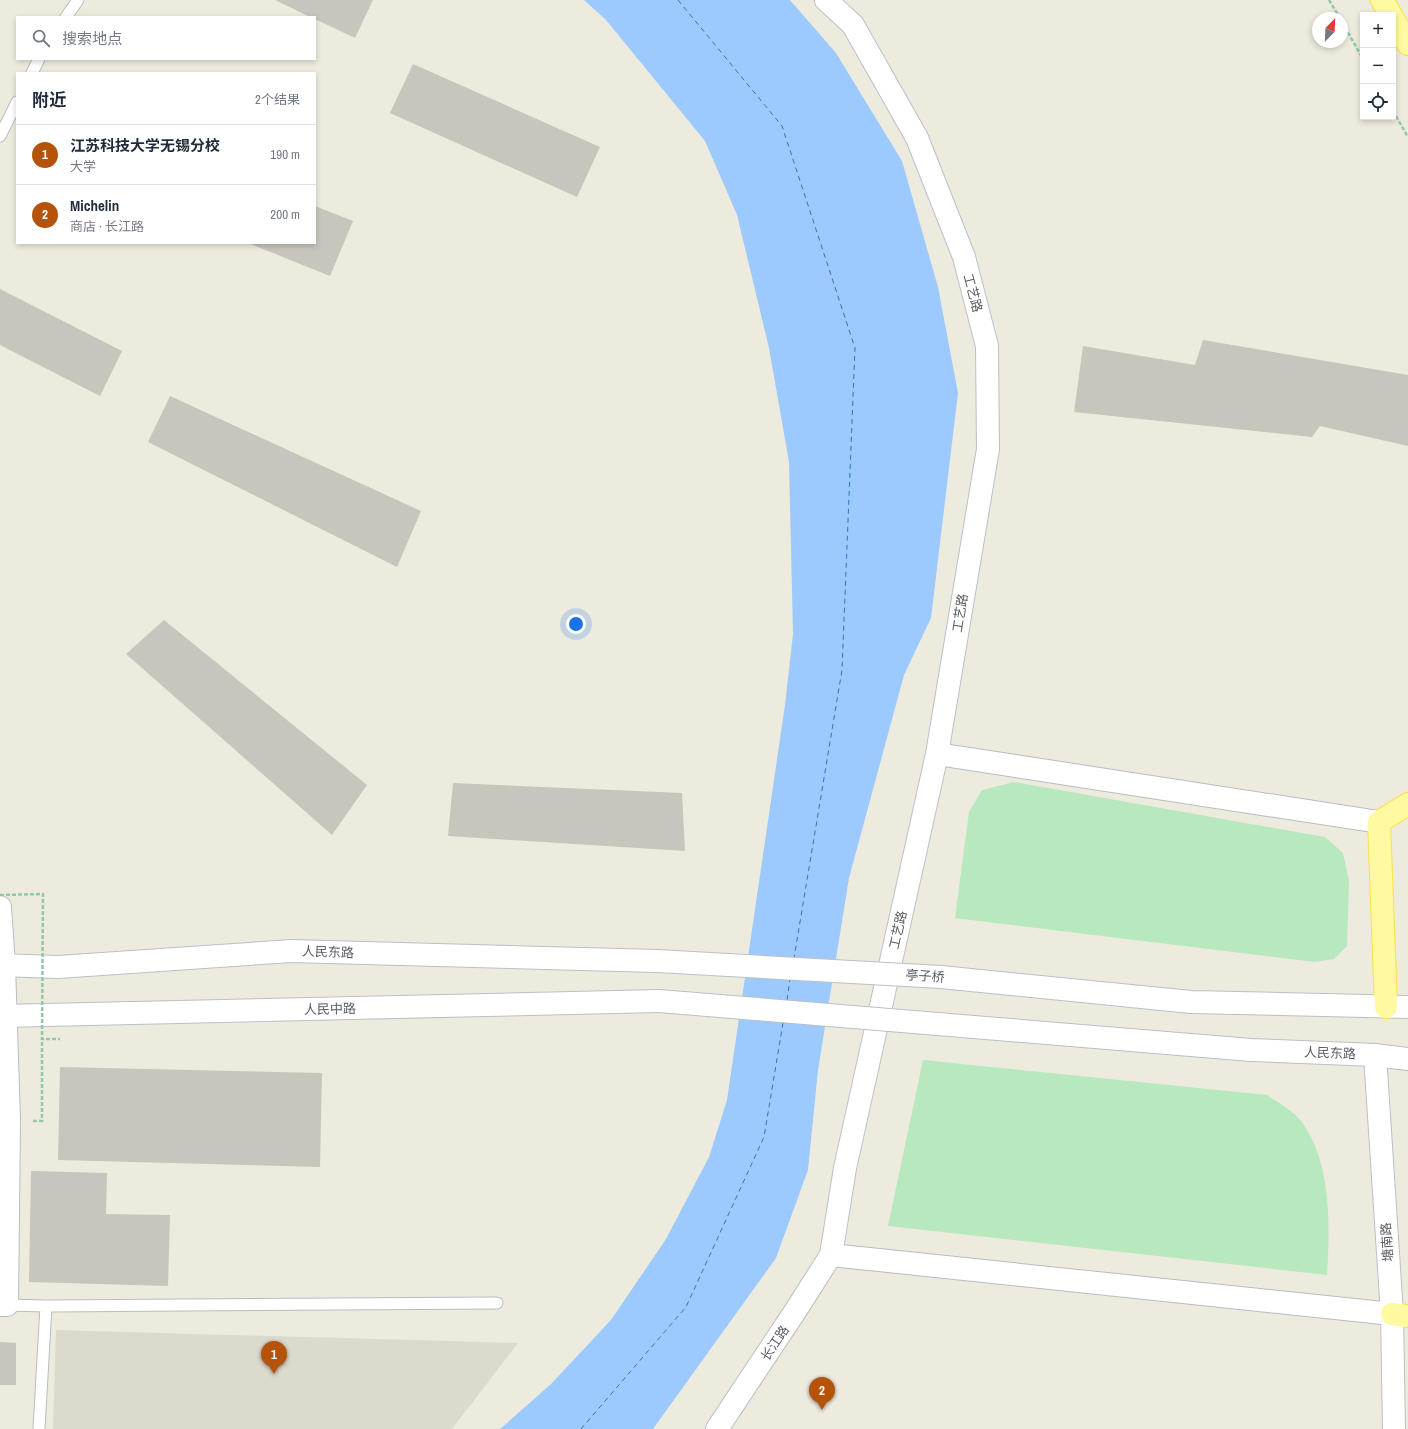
<!DOCTYPE html>
<html lang="zh">
<head>
<meta charset="utf-8">
<style>
	:root { --surface:#fff; --page:#f2f2f3; --text:#1f2937; --muted:#747a83; --line:#e0e1e3; --accent:#b45309 }
	body { margin:0; font-family:"Archivo Narrow","Noto Sans SC",sans-serif; background:var(--page); color:var(--text) }
	.controls { position:absolute; right:12px; top:12px; display:grid; overflow:hidden; border-radius:0px; box-shadow:0 2px 6px #0003 }
	.controls button { width:36px; height:36px; display:grid; place-items:center; padding:0; border:0; border-bottom:1px solid var(--line); background:var(--surface); color:var(--text); font:20px sans-serif }
	.compass { position:absolute; left:1312px; top:12px; width:36px; height:36px; border-radius:50%; background:var(--surface); box-shadow:0 2px 6px #0003; rotate:24deg }
	.you { position:absolute; left:576px; top:624px; width:14px; height:14px; margin:-10px; border:3px solid #fff; border-radius:50%; background:#1a73e8; box-shadow:0 0 0 6px #1a73e833 }
	.badge { display:grid; place-items:center; width:26px; height:26px; border-radius:50%; background:var(--accent); color:#fff; font-size:13px; font-weight:700 }
	.pin { position:absolute; translate:-50% -33px; filter:drop-shadow(0 1px 2px #0008) }
	.pin::after { content:''; position:absolute; top:21px; width:14px; height:12px; background:inherit; clip-path:polygon(0 0,100% 0,50% 100%) }
	.list { margin:0; padding:0; list-style:none }
	h2 { display:flex; justify-content:space-between; align-items:center; height:52px; margin:0; padding:0 16px; font-size:17px }
	h2 small { font-size:13px; font-weight:400; color:var(--muted) }
	.list li { display:grid; grid-template-columns:26px 1fr auto; gap:12px; align-items:center; box-sizing:border-box; height:60px; padding:0 16px; border-top:1px solid var(--line) }
	.list b { display:block; font-size:15px; white-space:nowrap }
	.list p { margin:0; font-size:13px; white-space:nowrap; color:var(--muted) }
	.list em { font-size:13px; font-style:normal; color:var(--muted) }
	.icon { flex:none; width:22px; height:22px; fill:none; stroke:currentColor; stroke-width:2; stroke-linecap:round; stroke-linejoin:round }
	.map { position:relative; flex:none; width:1408px; height:1429px; overflow:hidden }
	.search { position:absolute; background:var(--surface); box-shadow:0 2px 6px #0003; left:16px; top:16px; width:300px; height:44px; display:flex; align-items:center; gap:10px; box-sizing:border-box; padding:0 14px; border-radius:0px; color:var(--muted); font-size:15px }
	.panel { position:absolute; background:var(--surface); box-shadow:0 2px 6px #0003; left:16px; top:72px; width:300px; height:172px; border-radius:0px }
	.map>svg:first-child { display:block }
</style>
</head>
<body>
<div class="map">
<svg width="1408" height="1429" viewBox="0 0 1408 1429">
	<rect width="100%" height="100%" fill="#edebde"/>
	<path fill="#dcdacd" d="M56,1330l462,13 -66,86h-399z"/>
	<path fill="#b8e8bd" d="M1014,782l311,55 18,16 6,28 -2,65 -13,13 -20,3 -359,-44 14,-106 13,-22z
		M923,1060l344,35c11,8 26,16 34,26 31,41 29,105 26,154l-439,-49z"/>
	<path fill="#9ccaff" d="M584,0h206l46,53 66,108 36,126 20,106 -27,225 -27,57 -55,203 -31,192 -10,100 -32,88 -123,171h-153l51,-45 60,-64 55,-81 43,-82 18,-57 58,-395 8,-71 -4,-172 -20,-114 -32,-133 -32,-74 -99,-121z"/>
	<g fill="none" stroke-linecap="round" stroke-linejoin="round">
		<path stroke="#346fcd" stroke-width="1" stroke-dasharray="5 4" stroke-linecap="butt" d="M678,0l104,126 73,222 -13,322 -48,288
			M787,1000l3,-21
			M581,1429l105,-122 78,-170 19,-114"/>
	</g>
	<path fill="#c8c5bc" d="M275,0h98l-18,38 -40,-19v-2h-5z
		M413,64l187,83 -23,50 -187,-84z
		M315,206l38,15 -23,55 -82,-33h67z
		M0,289l122,62 -22,45 -100,-51z
		M1203,340l205,35v71l-88,-20 -8,11 -238,-25 9,-66 112,19z
		M170,396l251,115 -24,56 -249,-125z
		M164,620l203,165 -35,50 -206,-181z
		M453,783l229,10 3,58 -237,-15z
		M60,1067l262,6 -2,94 -262,-7z
		M31,1171l76,2 -1,41 64,1 -2,71 -139,-4z
		M0,1342l16,1v42h-16z"/>
	<g fill="none" stroke-linecap="round" stroke-linejoin="round">
		<g stroke="#babcc2" stroke-width="13">
			<path id="lane" d="M66,17l12,-17
				M32,73l7,-14
				M0,136l17,-34
				M7,1305l39,1 451,-3
				M39,1429l7,-123"/>
		</g>
		<g stroke="#babcc2" stroke-width="24">
			<path id="street" d="M937,754l442,68
				M0,907l4,58 5,155 -2,185h-7
				M831,1255l561,59"/>
		</g>
		<g stroke="#bcbfc7" stroke-width="24">
			<path id="secondary" d="M0,965l58,2 233,-16 366,10
				M941,977l250,25 217,5
				M0,1016l659,-15
				M938,1024l313,26 124,5 33,4
				M1375,1055l17,259 2,115
				M717,1429l79,-119 35,-55 14,-87 92,-414 51,-305 -1,-103 -23,-89 -47,-119 -64,-113 -27,-25"/>
		</g>
		<g stroke="#ffde46" stroke-width="24">
			<path id="primary" d="M1382,0l9,15
				M1393,19l15,25
				M1386,1007l-7,-185 29,-18
				M1392,1314l16,2"/>
		</g>
		<path stroke="#91c9a6" stroke-width="2.5" stroke-dasharray="4 2" stroke-linecap="butt" d="M1329,0l11,18
			M1342,22l21,37
			M1393,111l15,26
			M33,1121h9v-82"/>
		<use href="#lane" stroke="#fff" stroke-width="11"/>
		<use href="#street" stroke="#fff" stroke-width="22"/>
		<use href="#secondary" stroke="#fff" stroke-width="22"/>
		<use href="#primary" stroke="#fff9a1" stroke-width="22"/>
		<g stroke="#bcbfc7" stroke-width="24" stroke-linecap="butt">
			<path id="secondary-bridge" d="M657,961l284,16
				M659,1001l279,23"/>
		</g>
		<path stroke="#91c9a6" stroke-width="2.5" stroke-dasharray="4 2" stroke-linecap="butt" d="M0,895l43,-1 -1,145h18"/>
		<use href="#secondary-bridge" stroke="#fff" stroke-width="22"/>
	</g>
	<g text-anchor="middle" dominant-baseline="central" stroke-width="4" stroke-linejoin="round" paint-order="stroke">
		<g font-size="13" fill="#585b62" stroke="#fff">
			<text transform="translate(973 293) rotate(75)">工艺路</text>
			<text transform="translate(960 613) rotate(-81)">工艺路</text>
			<text transform="translate(898 930) rotate(-77)">工艺路</text>
			<text transform="translate(328 952) rotate(2)">人民东路</text>
			<text transform="translate(925 976) rotate(4)">亭子桥</text>
			<text transform="translate(330 1009) rotate(-1)">人民中路</text>
			<text transform="translate(1330 1053) rotate(2)">人民东路</text>
			<text transform="translate(1387 1242) rotate(-94)">塘南路</text>
			<text transform="translate(775 1343) rotate(-56)">长江路</text>
		</g>
	</g>
</svg>
<div class="controls">
<button>+</button>
<button>−</button>
<button><svg class="icon" aria-label="locate" viewBox="0 0 24 24"><circle cx="12" cy="12" r="6"/><path d="M12 2v4M12 18v4M2 12h4M18 12h4"/></svg></button>
</div>
<svg class="compass" viewBox="-18 -18 36 36"><path d="M0-13l5 13h-10z" fill="#e53935"/><path d="M0 13l5-13h-10z" fill="#747a83"/></svg>
<div class="you"></div>
<div class="pin badge" style="left:274px;top:1374px">1</div>
<div class="pin badge" style="left:822px;top:1410px">2</div>
<div class="search"><svg class="icon" aria-label="search" viewBox="0 0 24 24"><circle cx="10" cy="10" r="6"/><path d="M15 15l6 6"/></svg>搜索地点</div>
<section class="panel">
<h2>附近<small>2个结果</small></h2>
<ul class="list">
<li><span class="badge">1</span><div><b>江苏科技大学无锡分校</b><p>大学</p></div><em>190 m</em></li>
<li><span class="badge">2</span><div><b>Michelin</b><p>商店 · 长江路</p></div><em>200 m</em></li>
</ul>
</section>
</div>
</body>
</html>
